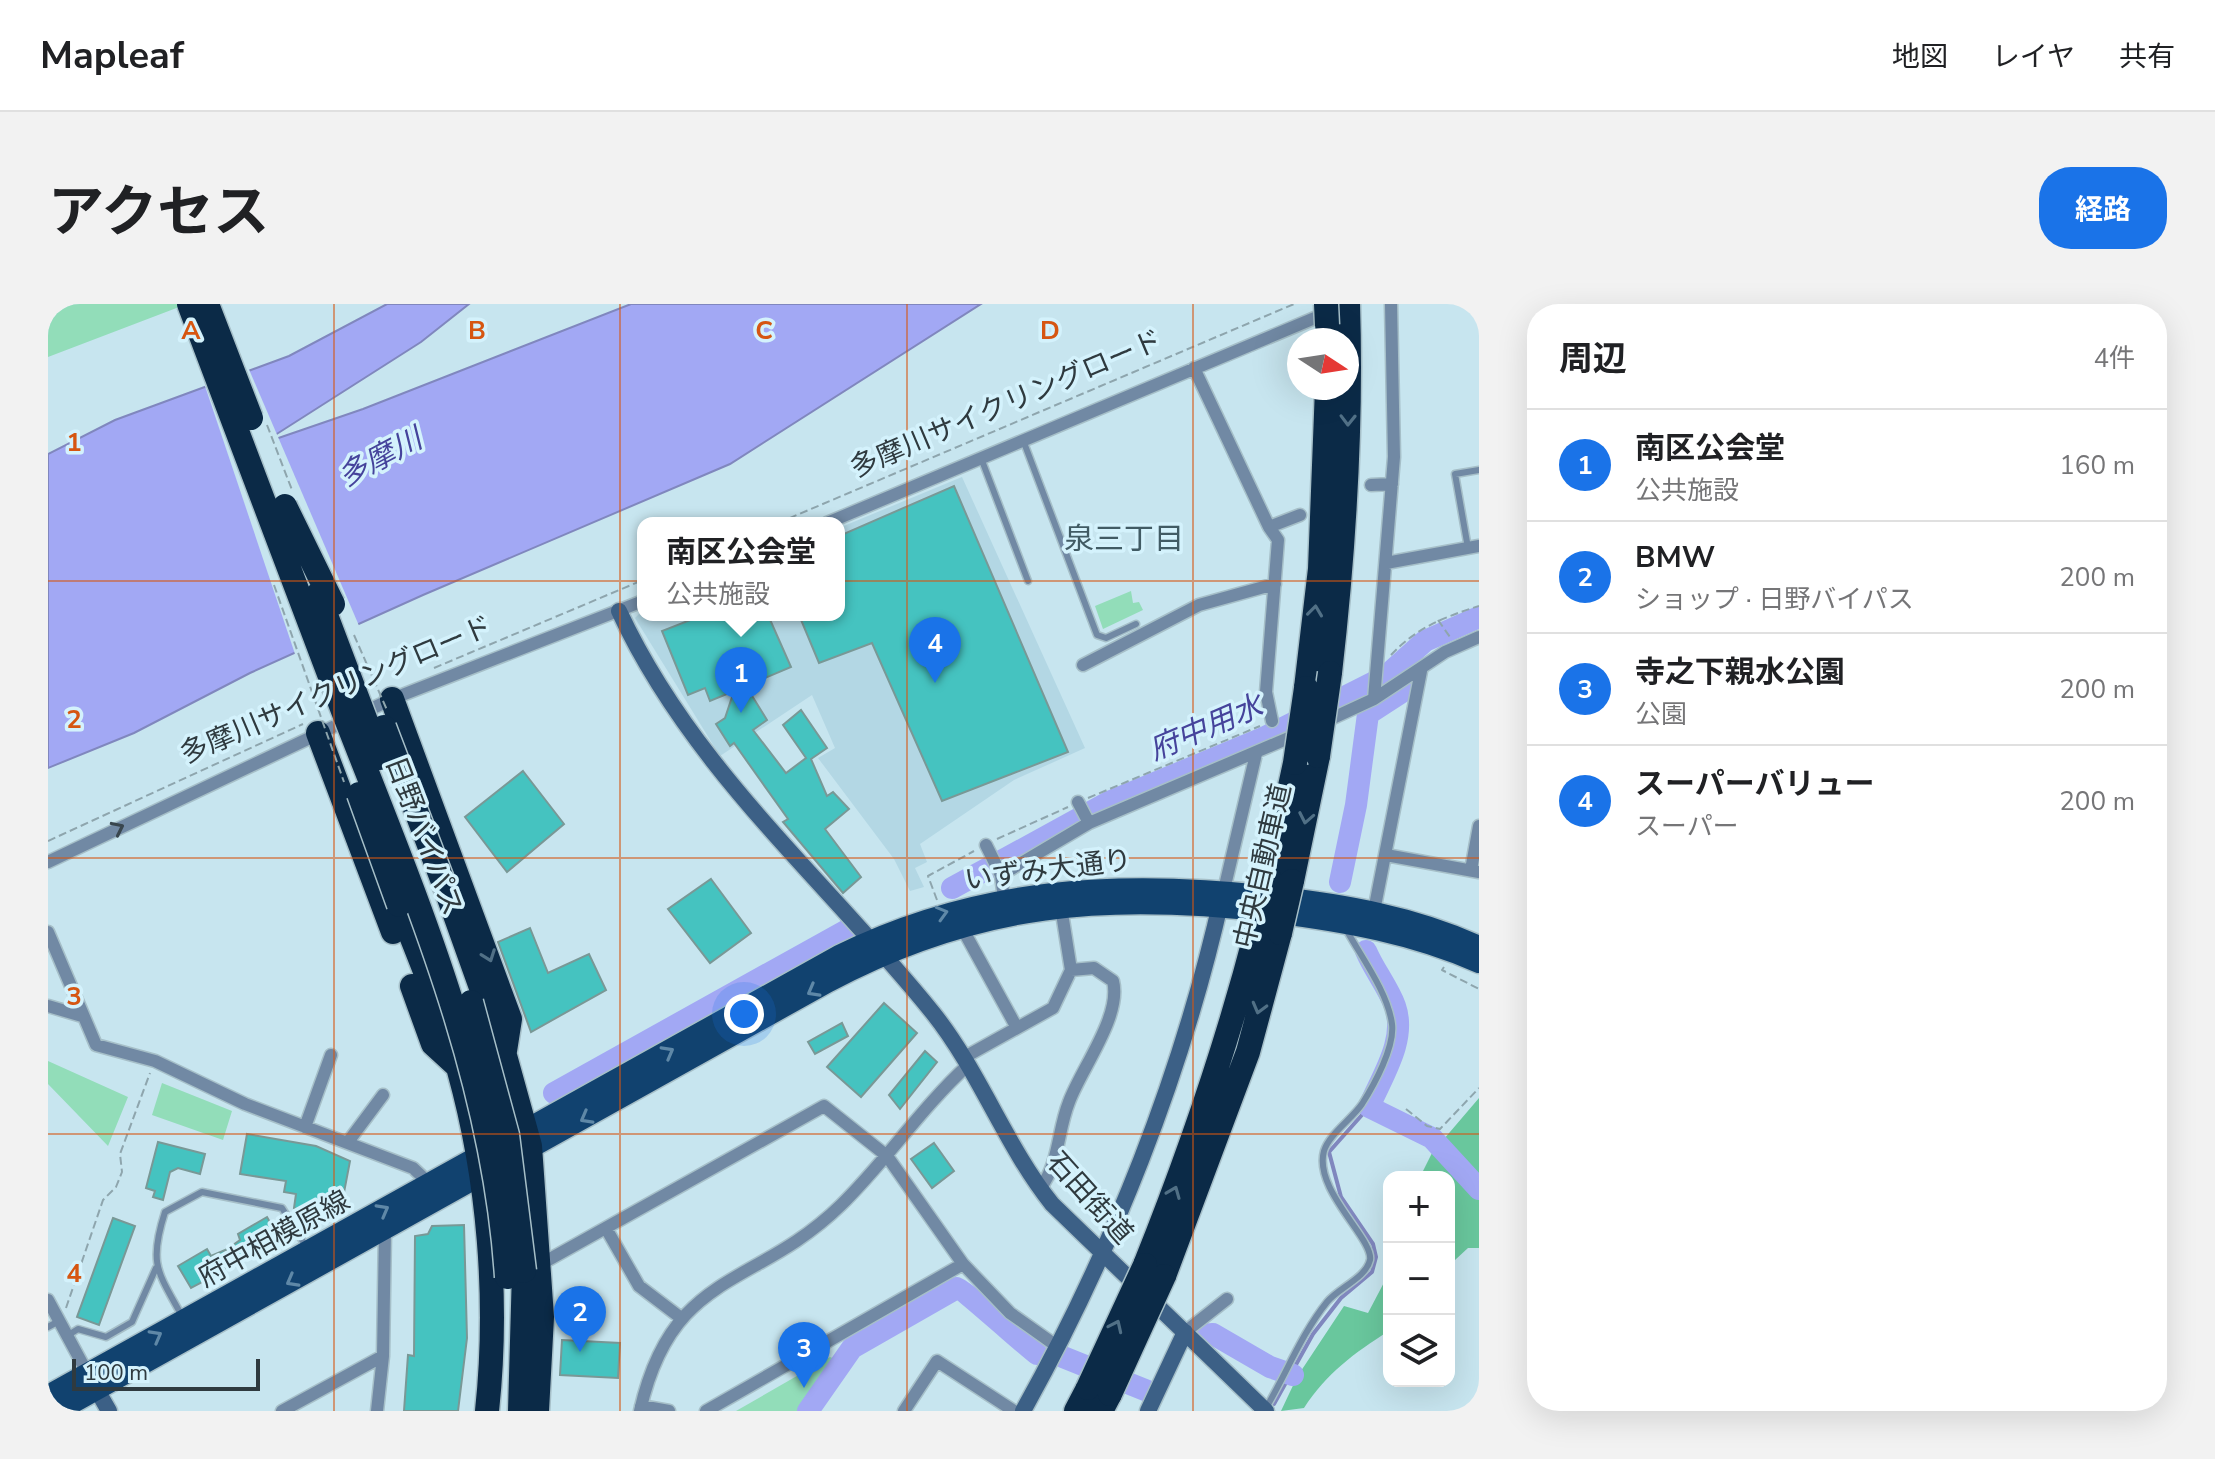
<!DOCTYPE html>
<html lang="ja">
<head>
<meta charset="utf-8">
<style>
	:root { --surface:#fff; --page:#f2f2f2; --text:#202124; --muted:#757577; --line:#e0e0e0; --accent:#1a73e8 }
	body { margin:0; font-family:"Nunito Sans","Noto Sans JP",sans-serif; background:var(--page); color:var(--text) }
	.controls { position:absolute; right:24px; bottom:24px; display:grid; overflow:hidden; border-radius:16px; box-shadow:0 8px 32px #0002 }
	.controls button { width:72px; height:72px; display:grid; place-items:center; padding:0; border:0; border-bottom:2px solid var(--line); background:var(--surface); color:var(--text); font:40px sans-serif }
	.compass { position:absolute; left:1239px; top:24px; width:72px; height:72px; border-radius:50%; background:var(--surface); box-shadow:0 8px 32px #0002; rotate:102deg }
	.scale { position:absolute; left:24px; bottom:20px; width:188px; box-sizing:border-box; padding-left:8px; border:4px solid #2f3a3f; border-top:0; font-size:22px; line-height:28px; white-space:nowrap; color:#2f3a3f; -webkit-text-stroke:6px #d4f2fc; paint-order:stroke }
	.you { position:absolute; left:696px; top:710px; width:28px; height:28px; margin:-20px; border:6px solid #fff; border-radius:50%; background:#1a73e8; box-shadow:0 0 0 12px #1a73e833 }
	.badge { display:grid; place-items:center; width:52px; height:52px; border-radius:50%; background:var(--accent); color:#fff; font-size:26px; font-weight:700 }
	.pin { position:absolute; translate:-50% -66px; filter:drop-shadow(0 2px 4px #0008) }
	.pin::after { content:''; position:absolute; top:42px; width:28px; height:24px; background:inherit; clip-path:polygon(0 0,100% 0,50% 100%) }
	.popup { position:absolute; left:589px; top:213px; width:208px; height:104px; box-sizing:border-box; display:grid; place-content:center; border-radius:16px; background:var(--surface); filter:drop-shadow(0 2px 6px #0005); font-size:26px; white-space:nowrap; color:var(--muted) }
	.popup b { font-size:30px; color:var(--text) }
	.popup::after { content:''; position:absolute; left:50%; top:100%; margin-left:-16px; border:16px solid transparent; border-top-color:var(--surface) }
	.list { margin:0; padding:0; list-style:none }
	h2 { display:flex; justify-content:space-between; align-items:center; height:104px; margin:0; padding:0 32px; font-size:34px }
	h2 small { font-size:26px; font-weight:400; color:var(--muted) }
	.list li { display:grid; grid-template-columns:52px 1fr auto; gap:24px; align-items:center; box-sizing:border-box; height:112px; padding:0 32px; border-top:2px solid var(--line) }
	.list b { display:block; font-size:30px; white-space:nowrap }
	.list p { margin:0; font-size:26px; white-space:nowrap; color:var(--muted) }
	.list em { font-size:26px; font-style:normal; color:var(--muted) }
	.icon { flex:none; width:44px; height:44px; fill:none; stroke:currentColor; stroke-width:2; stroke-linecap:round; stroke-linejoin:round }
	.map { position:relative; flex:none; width:1431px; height:1107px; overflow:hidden; border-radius:32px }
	header { display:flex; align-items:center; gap:48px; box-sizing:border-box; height:112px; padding:0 40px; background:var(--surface); border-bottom:2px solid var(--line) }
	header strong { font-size:38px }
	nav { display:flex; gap:44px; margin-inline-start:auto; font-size:28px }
	.intro { display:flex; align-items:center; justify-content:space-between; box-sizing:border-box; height:192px; padding:0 48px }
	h1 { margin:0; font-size:56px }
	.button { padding:20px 36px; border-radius:32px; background:var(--accent); color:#fff; font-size:28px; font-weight:700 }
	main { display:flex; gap:48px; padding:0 48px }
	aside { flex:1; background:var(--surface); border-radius:32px; box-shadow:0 8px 32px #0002 }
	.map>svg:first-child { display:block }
</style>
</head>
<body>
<header>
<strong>Mapleaf</strong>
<nav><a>地図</a><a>レイヤ</a><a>共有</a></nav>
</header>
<div class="intro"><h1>アクセス</h1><a class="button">経路</a></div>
<main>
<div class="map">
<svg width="1431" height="1107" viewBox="0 0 1431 1107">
	<rect width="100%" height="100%" fill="#c7e5ef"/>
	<path fill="#b3d7e4" d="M914,173l123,271 -71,32 -94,64 7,18 -12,6 9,19 -14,4 -16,-32 -76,-101 17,-10 -23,-53 -92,61 -85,-138 8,-8v5h196v-87z"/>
	<path fill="#92ddb9" d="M0,0h139l-139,53z
		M1083,287l2,12 6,-1 4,8 -40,19 -8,-23z
		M0,757l80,36 -20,49 -60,-62z
		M114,779l70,28 -9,29 -71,-25z
		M782,1053l17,7 -31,47h-80z"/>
	<path fill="#69c79d" d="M1431,794v150h-11l-13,12 -6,25v-108h-29l12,-24z
		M1341,969v58c-35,22 -62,42 -85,77l-23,3 16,-34 47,-71 24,7z"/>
	<path fill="#a2a8f4" stroke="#8087be" stroke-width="2" d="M339,0h82l-48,38 -160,102 102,-35 268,-105h350l-251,160 -307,131 -173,78 -116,60 -86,35v-314l67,-34 174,-64z"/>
	<path fill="#c7e5ef" d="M200,63l112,261 -64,29 -92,-274z"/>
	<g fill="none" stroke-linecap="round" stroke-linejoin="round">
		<path stroke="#8087be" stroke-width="4" d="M1226,1100l39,-70 28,-36 31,-26 4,-15 -3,-13 -32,-47 -12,-45 40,-45"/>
		<path stroke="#a2a8f4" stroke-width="22" d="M1292,578l16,-77 12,-91 37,-24
			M904,584l157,-86 152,-63 125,-63 39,-35 54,-24
			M1318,647c8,19 22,36 29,55 12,34 -13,70 -26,101l63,31 47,51
			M506,789l293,-163
			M1155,1031l10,-1 57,33 23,8
			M1015,1053l87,35
			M760,1107l44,-63 105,-60c6,1 68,57 80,66"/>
	</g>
	<path fill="#45c3c0" stroke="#799896" stroke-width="2" d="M906,182l114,266 -126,49 -70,-158 -53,20 -20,-48h40v-64l3,-1 -3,-14z
		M655,311h65l23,52 -45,19 21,34 -14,10 33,43 20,-15 -23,-33 18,-15 26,38 -16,11 16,37 6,-4 16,17 -24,20 36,48 -18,16 -60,-71 5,-3 -54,-76 -4,3 -14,-22 9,-6 9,-27 -24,10 -5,-13 -17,7 -26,-64z
		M475,467l41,53 -57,48 -42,-55z
		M663,575l40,54 -41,30 -42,-54z
		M482,624l18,45 41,-19 17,36 -75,42 -33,-90z
		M836,699l33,30 -56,64 -34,-30z
		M794,719l6,13 -33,18 -7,-12z
		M877,747l12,11 -37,47 -11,-14z
		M199,830l69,12 34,15 -8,42 -5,8 -22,12h-10l2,-11 -13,-4 2,-14 -12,-2 2,-11 -46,-7z
		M110,838l47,12 -5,20 -22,-6 -8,4 -7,28 -10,-3 2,-6 -9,-3z
		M886,839l20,28 -22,17 -21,-29z
		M219,913l12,21 -34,19 -19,-7 14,-10 -2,-6z
		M65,914l22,8 -36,99 -22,-8z
		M416,921l3,113 -9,73h-54l4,-56 6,1 1,-120 13,-2 4,-8z
		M159,945l4,7 14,-6v20l-34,18 -13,-22z
		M514,1036l58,3 -2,35 -58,-3z"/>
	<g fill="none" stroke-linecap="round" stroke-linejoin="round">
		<g stroke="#a6bfc8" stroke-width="9">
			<path id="lane" d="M975,136l74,195 9,3 30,-14
				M933,154l47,123
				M1420,244l-13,-74 24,-4
				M135,1014c-25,-46 -35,-53 -18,-106l37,-20 80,16 25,40
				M0,1023l11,-6
				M19,1032l11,-7 28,8 26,-15 24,-54
				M1218,1104c20,-34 36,-75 61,-106 11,-14 39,-24 43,-42 4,-21 -57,-70 -46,-109 5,-17 28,-32 38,-47 12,-19 33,-57 30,-80 -4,-31 -30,-66 -45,-93"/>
		</g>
		<g stroke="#a6bfc8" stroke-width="15">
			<path id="street" d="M1146,64l75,159 31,-12
				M1323,181l21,-1
				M779,219l502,-211
				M1221,223l9,13 -12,152 6,29
				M1338,259l93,-17
				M1035,361l116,-60 76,-21
				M1326,395l20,-242 -3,-153
				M1274,419l52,-24 71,-47 34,-15
				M1030,498l11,21
				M938,541l15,30
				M1338,551l93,17
				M0,558l344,-163 251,-98
				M1423,566l8,-44
				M1176,586l32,-136
				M956,595l-3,-24 88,-52 209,-89
				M1013,603l10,63
				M1326,607l47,-240
				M913,622l56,102
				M0,628l48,113 59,16 90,43 168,64 17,16
				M0,702l34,10
				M915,754l90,-50 18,-38 23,-2 19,13c9,35 -32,88 -44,121 -12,30 -9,60 -29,87
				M257,823l26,-72
				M300,838l35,-47
				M559,926l32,56 42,32
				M493,960l283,-158 63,50 76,108 47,49 48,34
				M0,996l42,78
				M1137,1028l42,-33
				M593,1102l28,5
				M234,1107l101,-55
				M329,1107l6,-55 2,-126
				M592,1107c32,-142 115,-122 201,-206 45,-44 80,-97 127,-140
				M658,1107l257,-147
				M856,1107l33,-50 77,50"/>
		</g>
		<g stroke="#a6bfc8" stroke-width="19">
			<path id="secondary" d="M571,307c73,158 207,269 314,402 47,59 72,132 119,191l214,207
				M49,1086l12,21
				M975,1107c89,-160 159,-336 199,-515
				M1100,1107l37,-79"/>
		</g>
		<g stroke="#a6bfc8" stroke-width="23">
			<path id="primary" d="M0,1091l791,-440c140,-69 281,-76 434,-59 70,8 141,20 206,50
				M11,1107l768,-428c150,-80 281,-90 447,-70 71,9 139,21 205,50"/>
		</g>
		<g stroke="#a6bfc8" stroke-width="27">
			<path id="highway" d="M1282,369c14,-122 22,-245 18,-369
				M1258,384l14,-119 7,-181
				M344,395l118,320 -5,32
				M270,429l75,199
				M1222,575l25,-116
				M1244,577l26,-125
				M397,583l59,165 26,94 12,171 -5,94
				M351,601c21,55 45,110 60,166 30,108 40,229 28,340
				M364,682l21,58 24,22
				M1097,961c45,-112 82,-220 112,-336
				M1116,972l84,-224 32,-119
				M472,1107l4,-140
				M1028,1107l12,-23
				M1053,1107l9,-17"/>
		</g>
		<path stroke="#8ea5ad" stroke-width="2" stroke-dasharray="8 4" stroke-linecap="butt" d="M730,219l516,-219
			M1390,316l12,17
			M1343,351c25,-27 53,-38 88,-49
			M386,364l209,-88
			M1040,494l172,-72
			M949,535l71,-32
			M0,537l255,-117
			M889,596l-9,-24 46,-25
			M1396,663l-2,3 37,19
			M1358,805l21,17 13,3 39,-41
			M18,1004l37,-108 13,-13 6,-15 -2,-18 30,-81"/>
		<use href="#lane" stroke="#7189a4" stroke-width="6"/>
		<use href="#street" stroke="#7189a4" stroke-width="12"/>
		<use href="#secondary" stroke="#3c6086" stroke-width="16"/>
		<use href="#primary" stroke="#11426f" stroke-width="20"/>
		<use href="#highway" stroke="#0b2a47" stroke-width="24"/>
		<g stroke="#a6bfc8" stroke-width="27" stroke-linecap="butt">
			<path id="highway-bridge" d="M141,0c52,135 102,271 154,407 72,185 151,366 164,566
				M159,0l44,114
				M1278,0l1,21
				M237,202l48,98
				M270,290l62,164
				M336,423l61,160
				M1270,452l12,-83
				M1247,459l11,-75
				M311,490l40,111
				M1209,625l13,-50
				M1232,629l12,-52
				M423,698l36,133 17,136
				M1040,1084l57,-123
				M1062,1090l54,-118"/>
		</g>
		<path stroke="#8ea5ad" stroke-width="2" stroke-dasharray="8 4" stroke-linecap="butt" d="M219,121l25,65
			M226,281l70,197
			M306,331l33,75"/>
		<use href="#highway-bridge" stroke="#0b2a47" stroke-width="24"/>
	</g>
	<defs><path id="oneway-chevron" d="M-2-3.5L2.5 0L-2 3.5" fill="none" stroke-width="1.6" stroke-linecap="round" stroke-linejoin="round" transform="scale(2)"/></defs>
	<g stroke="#517086">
		<use href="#oneway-chevron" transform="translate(1300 116) rotate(91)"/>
		<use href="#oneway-chevron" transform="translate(1267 307) rotate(-83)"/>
		<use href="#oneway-chevron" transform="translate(1258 514) rotate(101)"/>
		<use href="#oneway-chevron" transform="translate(441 652) rotate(70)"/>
		<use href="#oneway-chevron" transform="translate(1211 704) rotate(105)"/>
		<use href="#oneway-chevron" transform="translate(1126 888) rotate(-68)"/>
		<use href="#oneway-chevron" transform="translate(1068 1022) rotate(-65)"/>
	</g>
	<use stroke="#39464e" href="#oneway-chevron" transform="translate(70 524) rotate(-26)"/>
	<g stroke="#5f88a7">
		<use href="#oneway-chevron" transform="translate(894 609) rotate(-16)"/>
		<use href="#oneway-chevron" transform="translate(765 687) rotate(151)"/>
		<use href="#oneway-chevron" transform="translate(620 748) rotate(-29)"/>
		<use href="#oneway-chevron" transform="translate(538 814) rotate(151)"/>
		<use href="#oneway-chevron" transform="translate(335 906) rotate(-29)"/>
		<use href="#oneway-chevron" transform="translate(244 977) rotate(151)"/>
		<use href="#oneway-chevron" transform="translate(108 1032) rotate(-29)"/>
	</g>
	<path fill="none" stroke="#d65611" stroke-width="2" stroke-opacity="0.55" d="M286,0v1107M572,0v1107M859,0v1107M1145,0v1107M0,277h1431M0,554h1431M0,830h1431"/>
	<g text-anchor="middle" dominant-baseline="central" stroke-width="7" stroke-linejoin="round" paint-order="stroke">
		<g font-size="28" fill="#2f3a3f" stroke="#d4f2fc">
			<text transform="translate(958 100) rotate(-23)">多摩川サイクリングロード</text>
			<text transform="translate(288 386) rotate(-23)">多摩川サイクリングロード</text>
			<text transform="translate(376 532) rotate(69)">日野バイパス</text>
			<text transform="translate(1215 562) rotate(-77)">中央自動車道</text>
			<text transform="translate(1000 566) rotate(-7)">いずみ大通り</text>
			<text transform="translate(1042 894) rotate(48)">石田街道</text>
			<text transform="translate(226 935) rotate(-29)">府中相模原線</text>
		</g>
		<g font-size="30" font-style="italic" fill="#45439b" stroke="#d4f2fc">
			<text transform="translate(332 154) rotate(-28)">多摩川</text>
			<text transform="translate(1158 424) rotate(-23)">府中用水</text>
		</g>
		<g font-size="30" fill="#415b64" stroke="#d4f2fc">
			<text x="1076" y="235">泉三丁目</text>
		</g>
	</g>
	<g font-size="26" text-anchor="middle" font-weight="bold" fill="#d65611" stroke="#d4f2fc" stroke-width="7" stroke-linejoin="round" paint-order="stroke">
		<text x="143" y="35">A</text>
		<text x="429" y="35">B</text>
		<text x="716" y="35">C</text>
		<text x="1002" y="35">D</text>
		<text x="26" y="147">1</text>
		<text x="26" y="424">2</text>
		<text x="26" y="701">3</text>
		<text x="26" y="978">4</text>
	</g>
</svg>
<div class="controls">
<button>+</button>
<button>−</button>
<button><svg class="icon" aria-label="layers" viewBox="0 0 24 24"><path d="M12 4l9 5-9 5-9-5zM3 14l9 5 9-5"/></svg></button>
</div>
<svg class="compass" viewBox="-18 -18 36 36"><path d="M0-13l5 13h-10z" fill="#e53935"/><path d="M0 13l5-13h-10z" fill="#757577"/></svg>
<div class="scale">100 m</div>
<div class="you"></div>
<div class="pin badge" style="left:693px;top:409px">1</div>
<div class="popup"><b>南区公会堂</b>公共施設</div>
<div class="pin badge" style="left:532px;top:1048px">2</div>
<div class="pin badge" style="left:756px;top:1084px">3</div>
<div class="pin badge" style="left:887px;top:379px">4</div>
</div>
<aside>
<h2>周辺<small>4件</small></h2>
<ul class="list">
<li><span class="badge">1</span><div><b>南区公会堂</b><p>公共施設</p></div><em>160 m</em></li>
<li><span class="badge">2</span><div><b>BMW</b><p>ショップ · 日野バイパス</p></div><em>200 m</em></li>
<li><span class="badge">3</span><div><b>寺之下親水公園</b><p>公園</p></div><em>200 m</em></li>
<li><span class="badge">4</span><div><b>スーパーバリュー</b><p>スーパー</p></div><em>200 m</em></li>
</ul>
</aside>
</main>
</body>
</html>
